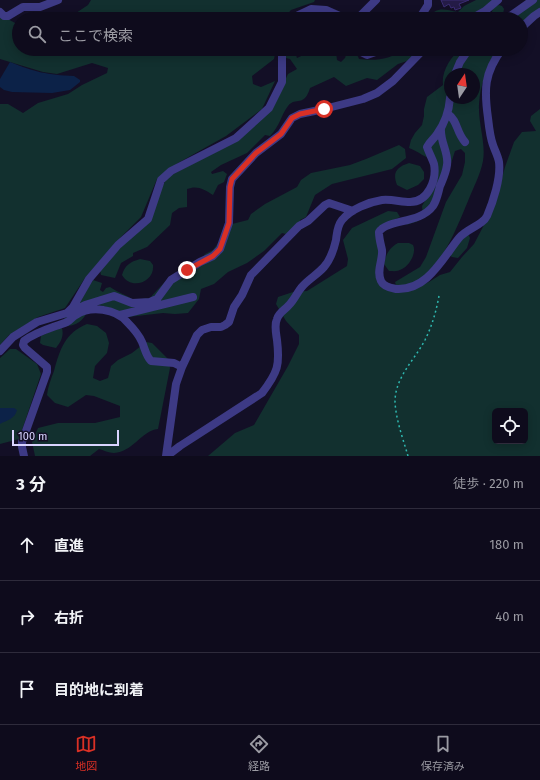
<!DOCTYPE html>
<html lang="ja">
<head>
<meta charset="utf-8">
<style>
	:root { --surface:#0e0b1c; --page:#1c1929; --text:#f1f3f6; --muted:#9b9ba3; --line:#2e2b3b; --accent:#d93025 }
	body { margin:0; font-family:"Fira Sans","Noto Sans JP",sans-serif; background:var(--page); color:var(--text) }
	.controls { position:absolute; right:12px; bottom:12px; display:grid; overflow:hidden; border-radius:6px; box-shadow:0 2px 10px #0003 }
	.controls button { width:36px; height:36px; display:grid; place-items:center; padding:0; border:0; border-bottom:1px solid var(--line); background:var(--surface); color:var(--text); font:20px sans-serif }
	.compass { position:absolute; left:444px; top:68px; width:36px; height:36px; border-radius:50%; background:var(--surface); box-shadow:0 2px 10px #0003; rotate:13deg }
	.scale { position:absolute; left:12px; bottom:10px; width:107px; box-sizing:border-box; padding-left:4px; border:2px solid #d9d4ff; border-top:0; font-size:11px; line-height:14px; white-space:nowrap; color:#d9d4ff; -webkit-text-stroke:3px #130f26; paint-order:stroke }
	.stop { position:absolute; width:12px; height:12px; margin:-9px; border:3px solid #d93025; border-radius:50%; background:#fff }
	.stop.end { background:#d93025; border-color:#fff; box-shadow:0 1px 4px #0008 }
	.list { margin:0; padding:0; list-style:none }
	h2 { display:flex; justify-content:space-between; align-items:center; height:52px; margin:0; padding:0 16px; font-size:17px }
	h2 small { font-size:13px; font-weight:400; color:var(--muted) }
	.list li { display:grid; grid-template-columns:26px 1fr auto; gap:12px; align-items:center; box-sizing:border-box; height:72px; padding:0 16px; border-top:1px solid var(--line) }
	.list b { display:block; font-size:15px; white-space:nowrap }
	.list em { font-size:13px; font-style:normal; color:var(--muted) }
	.icon { flex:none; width:22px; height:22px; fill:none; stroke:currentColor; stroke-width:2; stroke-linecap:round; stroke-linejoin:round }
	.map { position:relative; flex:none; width:540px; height:456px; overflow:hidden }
	.search { position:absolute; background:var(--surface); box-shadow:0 2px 10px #0003; left:12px; right:12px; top:12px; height:44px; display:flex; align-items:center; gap:10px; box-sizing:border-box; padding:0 14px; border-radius:22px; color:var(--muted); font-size:15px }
	.sheet { height:268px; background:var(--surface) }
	nav { display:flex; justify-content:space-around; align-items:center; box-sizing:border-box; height:56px; border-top:1px solid var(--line); background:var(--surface); font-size:11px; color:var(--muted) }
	nav a { display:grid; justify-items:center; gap:2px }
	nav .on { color:var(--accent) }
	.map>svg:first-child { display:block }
</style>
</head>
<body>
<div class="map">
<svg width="540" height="456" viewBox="0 0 540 456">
	<rect width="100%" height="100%" fill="#130f26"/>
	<path fill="#12302f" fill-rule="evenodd" d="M91,0h224l-1,2 -23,8 -8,9h-216l21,-14z
		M476,0h16v2l-23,17h-42c10,-13 16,-10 31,-7l6,-6z
		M526,0h14v10l-19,14v-5h-25l5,-3 17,-3z
		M499,5l3,1 2,3 -1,5 -9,1 -2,-3 1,-5z
		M316,13l5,1 -2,4 -3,1h-17l10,-5z
		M0,15l19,10v24h257l-2,10 -22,17 1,8 8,3 14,-6 -13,28 -36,27 -48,27 -21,16 -16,38 -21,21 -35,40 -20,30 -27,9 -29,18 -9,10v-241h8l15,9 15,-10 30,-9 14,-9 25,-12 1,-5 -16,-5 -35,11 -14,-2 -43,-13z
		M285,49h9l3,9c11,-5 27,-13 39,-7l1,9 4,2 4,-4 3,-9h7l4,10c15,2 32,1 44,-10h16l-9,11 -12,4 -21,16 -10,-2 -21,8 -12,-9 -24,11c-6,20 -14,8 -22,18 -7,9 -8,20 -18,30l-5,-1 -18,18 -26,12 -10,7 1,2 11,-3 4,3 -3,8 -6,3 -5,10c-9,-6 -16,-10 -26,-6v18l-8,1 -7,5 -2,12 -23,22 -14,6v3l-12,7 -6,15 -14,-3 -1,-5 53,-58c6,-12 7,-25 15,-35l70,-38 33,-30 17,-35 9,-5 -7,-10 -4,-1z
		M461,49h35c-8,17 -16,36 -17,55 -1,20 7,38 4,57 -3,15 -10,27 -15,40 -11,26 -30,77 -60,85 -3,1 -8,-1 -12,-1l-1,-3 25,-15 6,-10 20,-55 16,-27 3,-13v-9l-4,-4 -6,2 -1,3 -7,22 -21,40 -10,6 -10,3 3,-3 14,-5 -1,-11 10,-17 3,-28c-9,-3 -16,-9 -26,-13l2,-8 4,-7 7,-8 2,-9v-7l3,-12 16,-12c-2,-13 8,-29 18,-36zM450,74h24v24h-24z
		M540,109v347h-332l27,-23 19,-8 34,-59 11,-22v-9l-13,-14 -10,-17 2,-7 15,-5 14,-1 40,-25 1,-7 -5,-19 9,-12 36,-17 9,1 3,5 -22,10 2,24 -1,31 36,6 14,-6 11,-7 10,-3 12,-15 12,-13 20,-38 11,-39 9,-25 8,-10 14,-1 -6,-10 1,-5zM495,411h30v30h-30z
		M399,145l6,4 1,9 -14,11 -60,15 -17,11 -9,22 -6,3v4l-14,10 -4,-1 -18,18 -17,12 -19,9 -14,12 -13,5 -2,10 -11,14 -13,1 -12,-1 -44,5c-10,-11 -14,-15 -29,-11 -5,10 -10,18 -22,19l-4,-8c16,-8 19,-24 29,-38l9,3 -2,7 3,2 3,-4 4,-1c7,5 16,8 24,13l16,-2c7,-8 14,-16 23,-23 10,-7 26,-10 32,-21l8,-4 19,-26 16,-4 3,-6 14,-10 32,-17 4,-7 10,-7 39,-8 16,-6z
		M409,163l11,3 4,6v7l-6,6 -11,5 -10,-5c-5,-13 0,-18 12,-22z
		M468,234l2,4 -3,10 -9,10 -6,-1 -3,-2 6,-9z
		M398,243h11l4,2c4,8 -4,21 -11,24 -5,3 -8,2 -13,2l-5,-7c2,-10 5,-16 14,-21z
		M140,259l10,2 3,4c2,17 -22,26 -31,10 3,-10 8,-13 18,-16z
		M87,324l10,2 9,7 3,10 -2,10 -12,13 -2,12 7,3 8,-3 3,-12 7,-6 14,-7 14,-11 6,1 16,16 2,9 -12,61c-17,2 -25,23 -44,24 -5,0 -11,-3 -15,-4l-9,7h-55l-3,-14 6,-14 20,-5h37l25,-6v-11l-26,-10 -8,-1 -18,12 -13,-4 -8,-8c1,-9 4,-16 7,-24 6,-22 11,-38 33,-47z
		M62,328c2,8 -1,14 -6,20l-13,-3 -3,-2 1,-7 8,-4z
		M10,349h6l21,15 4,10 -22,65 -19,5v-86z"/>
	<path fill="#0c2248" d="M10,62c25,10 37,13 64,14l6,4v2l-10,8 -18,3 -40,-1 -8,-2 -4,-3v-8z
		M0,408h14l3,2c-2,9 -10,10 -17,14z"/>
	<path fill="#241b47" stroke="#3b2d73" d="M441,0h28l-10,4 2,4 -6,2 -1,-3 -3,1 -2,-4 -5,3z"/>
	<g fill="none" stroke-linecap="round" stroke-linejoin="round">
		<path stroke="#2fb8b0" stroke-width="1.5" stroke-dasharray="2 3" stroke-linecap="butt" d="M408,456c-5,-17 -12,-36 -13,-54 0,-25 19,-41 30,-62 7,-14 11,-28 14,-44"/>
		<path stroke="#3d3a85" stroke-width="8" d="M0,12l4,4h4l15,-9h17l18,-7
			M290,19l21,-10 15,1 18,8h14l18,-18
			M419,19l9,-14v-5
			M471,19l14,-8 13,-11
			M506,19l27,-19
			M521,28l13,-12 6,-4
			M358,49l1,2 8,4 17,-6
			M455,74l5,-12 9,-13
			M448,114c10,7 8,18 17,28
			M441,129c-1,13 8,24 6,36 -1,8 -4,14 -7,21 -2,7 -3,14 -7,20 -13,18 -46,13 -54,26 0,7 2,13 3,18 1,10 -6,21 -1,31 2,5 9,7 15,8 31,2 46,-30 63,-51 7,-9 24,-13 28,-22 6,-14 14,-38 12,-54 -1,-6 -4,-11 -6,-17 -3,-8 -4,-18 -5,-27 -4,-28 -4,-45 14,-69
			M75,315l4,-7 6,-3 29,-9 18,7 18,-1 7,-3 14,-19 29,-18 13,-6 7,-7 9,-26 1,-36 2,-8 24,-26 25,-19 11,-16 8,-4 24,-5 39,-10 14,-6 16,-12 31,-32
			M120,315l73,-18
			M0,351l13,-14 24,-15 30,-9 6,-6 16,-28 29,-34 30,-26 13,-39 10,-9 65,-33 33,-30 13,-26v-33
			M24,456l-2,-9v-5l25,-70v-5l-22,-19 -2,-3 1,-4c13,-10 28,-13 43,-19 4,-2 5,-5 9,-7 15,-10 40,-6 51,7 6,6 12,13 15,20 3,7 4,14 9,19l23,2 8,4
			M166,456l10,-72 6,-17 15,-32 5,-5 9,-3h10l4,-2 4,-3 5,-15 8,-12 9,-20 48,-49 9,-5 17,-16 4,-2 24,8
			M167,456l13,-10 82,-53c16,-21 18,-28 15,-53 -1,-7 -3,-15 0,-21 2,-7 8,-9 12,-14 5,-5 8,-12 12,-17 6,-8 16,-13 23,-21 6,-7 10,-18 12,-27 1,-7 1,-14 6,-20 9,-11 27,-18 40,-20 10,-1 19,2 28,2 18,0 27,-22 24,-38 -2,-6 -5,-11 -7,-17 3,-6 7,-8 10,-13 8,-11 12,-22 13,-36"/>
	</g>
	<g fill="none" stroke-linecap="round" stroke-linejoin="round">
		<path stroke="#d93025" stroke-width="5" d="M187,270l26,-14 7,-7 9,-26 1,-36 2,-8 24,-26 25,-19 11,-16 8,-4 24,-5"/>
	</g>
</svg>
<div class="controls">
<button><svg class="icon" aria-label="locate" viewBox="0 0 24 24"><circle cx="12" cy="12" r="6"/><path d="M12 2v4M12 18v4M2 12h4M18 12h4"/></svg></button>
</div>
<svg class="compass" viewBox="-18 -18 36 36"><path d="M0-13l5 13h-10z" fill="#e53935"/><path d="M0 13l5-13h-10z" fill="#9b9ba3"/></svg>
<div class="scale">100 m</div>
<div class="stop" style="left:324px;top:109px"></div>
<div class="stop end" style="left:187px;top:270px"></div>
<div class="search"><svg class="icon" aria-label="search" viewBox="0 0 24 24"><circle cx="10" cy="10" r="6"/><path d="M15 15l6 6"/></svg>ここで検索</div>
</div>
<section class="sheet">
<h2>3 分<small>徒歩 · 220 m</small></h2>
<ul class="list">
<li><svg class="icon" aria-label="ahead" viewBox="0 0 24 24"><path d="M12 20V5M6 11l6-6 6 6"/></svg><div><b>直進</b></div><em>180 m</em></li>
<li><svg class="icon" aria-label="right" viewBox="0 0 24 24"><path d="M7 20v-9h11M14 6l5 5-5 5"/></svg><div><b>右折</b></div><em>40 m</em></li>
<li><svg class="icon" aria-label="arrive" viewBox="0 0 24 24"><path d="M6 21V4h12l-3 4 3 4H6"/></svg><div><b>目的地に到着</b></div></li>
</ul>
</section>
<nav>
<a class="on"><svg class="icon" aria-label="map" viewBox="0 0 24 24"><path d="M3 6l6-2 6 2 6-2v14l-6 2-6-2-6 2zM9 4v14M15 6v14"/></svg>地図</a>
<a><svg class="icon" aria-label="directions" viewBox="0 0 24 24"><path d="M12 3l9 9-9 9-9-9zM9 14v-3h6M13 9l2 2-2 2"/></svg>経路</a>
<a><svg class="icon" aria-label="saved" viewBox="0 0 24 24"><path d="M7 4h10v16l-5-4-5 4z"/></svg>保存済み</a>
</nav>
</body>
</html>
